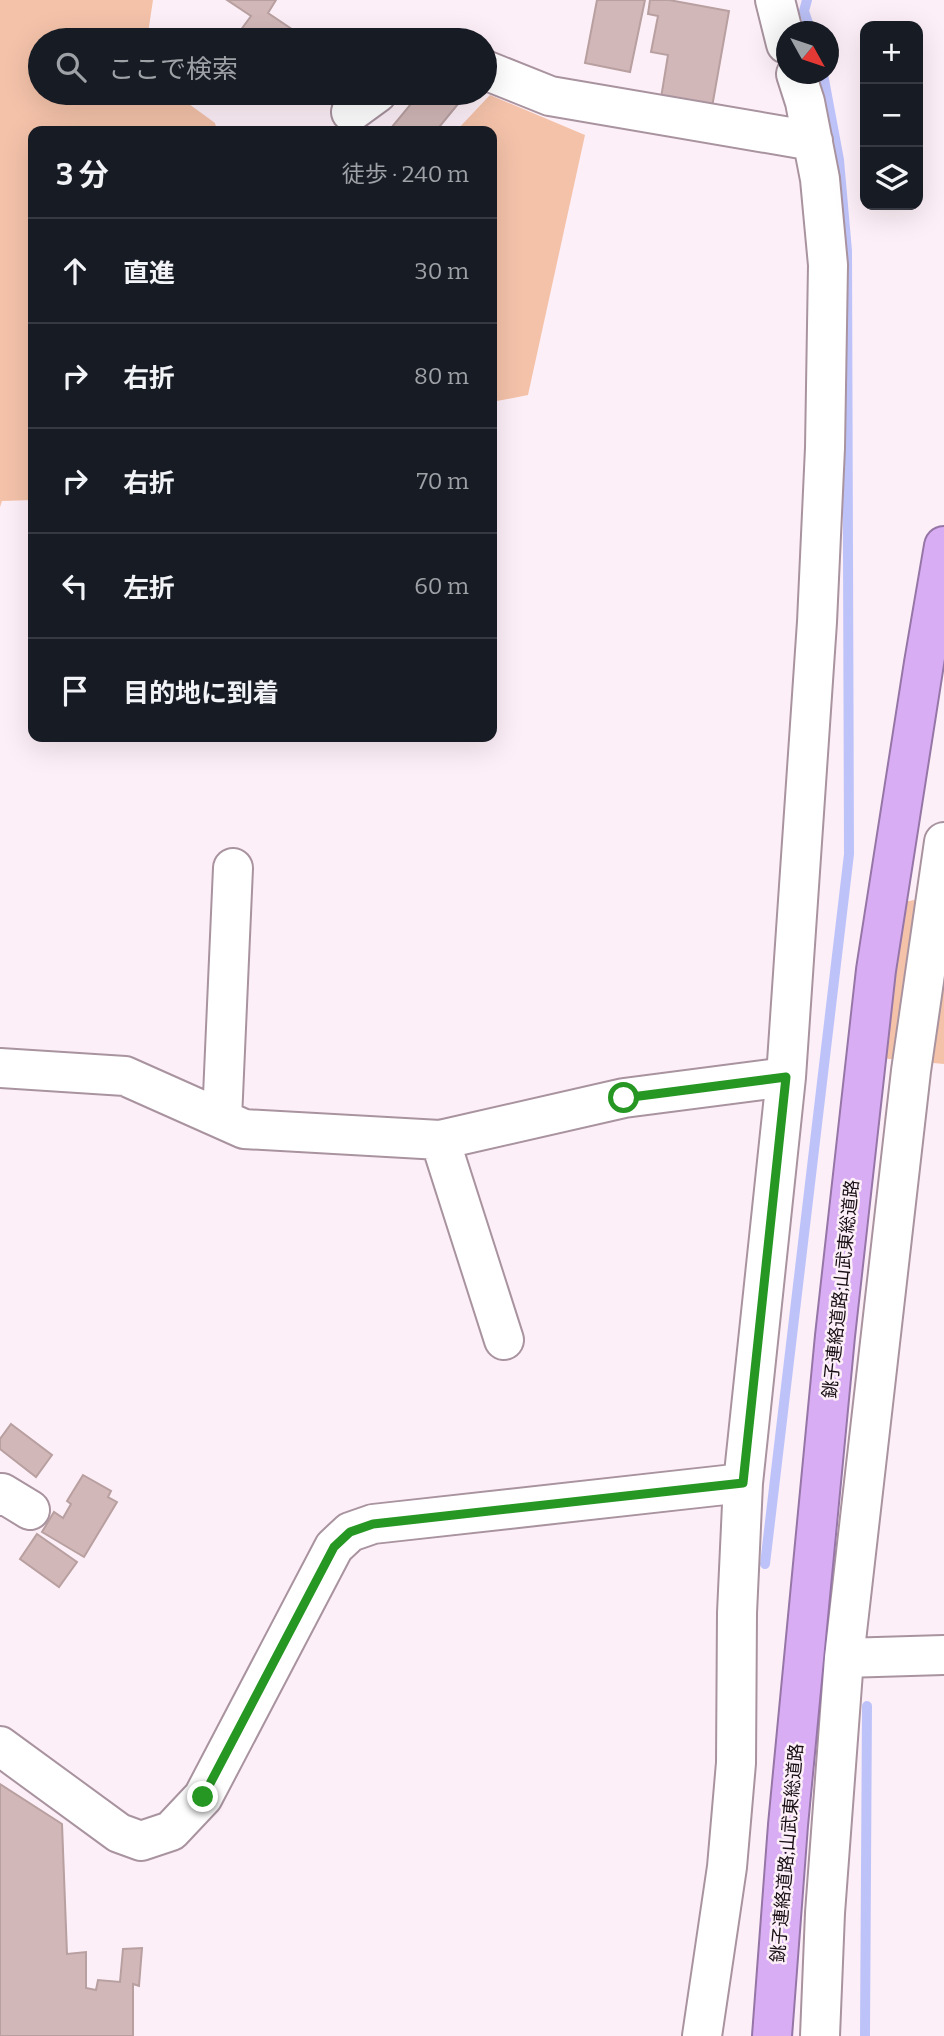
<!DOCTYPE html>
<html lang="ja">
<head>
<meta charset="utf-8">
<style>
	:root { --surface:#171b24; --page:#20242c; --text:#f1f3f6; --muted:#9ea1a6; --line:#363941 }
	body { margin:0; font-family:Bitter,"Noto Sans JP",serif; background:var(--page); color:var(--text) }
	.controls { position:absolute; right:21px; top:21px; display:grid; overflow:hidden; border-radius:14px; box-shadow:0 7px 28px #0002 }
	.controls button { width:63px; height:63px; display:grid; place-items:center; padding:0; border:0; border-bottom:2px solid var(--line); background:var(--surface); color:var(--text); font:35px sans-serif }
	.compass { position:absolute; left:776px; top:21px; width:63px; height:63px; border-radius:50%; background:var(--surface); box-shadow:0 7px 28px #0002; rotate:130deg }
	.stop { position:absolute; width:21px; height:21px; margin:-16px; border:5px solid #279724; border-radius:50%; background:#fff }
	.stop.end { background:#279724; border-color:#fff; box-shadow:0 2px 7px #0008 }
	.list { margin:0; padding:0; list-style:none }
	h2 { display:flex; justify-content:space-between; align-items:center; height:91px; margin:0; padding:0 28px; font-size:30px }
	h2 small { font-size:23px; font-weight:400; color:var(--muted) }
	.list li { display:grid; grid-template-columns:46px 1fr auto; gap:21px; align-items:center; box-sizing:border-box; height:105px; padding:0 28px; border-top:2px solid var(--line) }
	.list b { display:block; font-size:26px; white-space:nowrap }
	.list em { font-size:23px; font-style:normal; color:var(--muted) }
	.icon { flex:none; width:38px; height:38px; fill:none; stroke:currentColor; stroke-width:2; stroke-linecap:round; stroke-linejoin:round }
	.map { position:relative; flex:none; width:944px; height:2036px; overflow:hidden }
	.search { position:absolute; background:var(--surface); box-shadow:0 7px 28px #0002; left:28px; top:28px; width:469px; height:77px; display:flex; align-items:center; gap:18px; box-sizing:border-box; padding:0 24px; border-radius:38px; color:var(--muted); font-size:26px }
	.panel { position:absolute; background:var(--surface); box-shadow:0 7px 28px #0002; left:28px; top:126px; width:469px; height:616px; border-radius:14px }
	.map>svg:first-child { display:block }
</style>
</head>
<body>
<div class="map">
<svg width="944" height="2036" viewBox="0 0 944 2036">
	<rect width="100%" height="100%" fill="#fdeff7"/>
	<path fill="#f4c2a9" d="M0,0h153l-6,40h-107v53h134l41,30 2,8h-184v369l-31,1 -2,6z
		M490,95l95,40 -57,260 -36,7v-271h-36z
		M944,894v170l-65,-6 25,-156z"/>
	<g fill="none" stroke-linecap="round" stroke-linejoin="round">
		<path stroke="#bdc3f9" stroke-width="10" d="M807,0l-3,11 7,21
			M765,1564l84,-710 -2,-603 -8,-91 -16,-86
			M865,2036l2,-330"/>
	</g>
	<path fill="#d1b7b8" stroke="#b89fa0" stroke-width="2" d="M227,0h49l-8,13 40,27h-70l-3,-2 16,-22z
		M597,0h48l-15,72 -45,-9z
		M650,0h19l60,11 -17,96 -51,-9 7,-43 -17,-3 7,-36 -10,-2z
		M420,93h47l-31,38h-41l-4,-3z
		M11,1424l41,31 -16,22 -36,-28v-10z
		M83,1475l28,16 -3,6 9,5 -33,55 -42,-25 12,-20 9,6 8,-14 -4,-3z
		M37,1534l40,28 -18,25 -39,-28z
		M0,1784l62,40 5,130 19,-2v36l10,2 2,-10 22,2 3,-33 19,-1 -3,38 -6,-2v52h-133z"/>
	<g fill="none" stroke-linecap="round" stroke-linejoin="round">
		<g stroke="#a8939f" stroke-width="42">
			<path id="minor" d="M775,0l11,44
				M485,70l65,26 263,45
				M351,112l26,-19
				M0,1068l125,8 119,53 196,11 184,-42 162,-21
				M222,1119l11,-251
				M440,1140l64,200
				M0,1496l2,-3 28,17
				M844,1658l100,-3
				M0,1746l119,87 22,8 30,-10 32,-34 131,-250 16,-15 23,-8 370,-41
				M702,2036l25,-169 9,-104 1,-150 6,-130 43,-406 31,-455 8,-174 3,-183 -8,-86 -15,-77 -9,-28
				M820,2036l5,-123 19,-255 67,-587 33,-229"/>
		</g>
		<g stroke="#9576a6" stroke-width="42">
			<path id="highway" d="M772,2036l16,-211 47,-489 41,-366 48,-307 20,-117"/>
		</g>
		<use href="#minor" stroke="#fff" stroke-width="38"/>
		<use href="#highway" stroke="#d9adf4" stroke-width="38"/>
	</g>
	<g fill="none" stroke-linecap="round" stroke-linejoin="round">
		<path stroke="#279724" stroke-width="9" d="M203,1797l131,-250 16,-15 23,-8 370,-41 43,-406 -162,21"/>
	</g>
	<g text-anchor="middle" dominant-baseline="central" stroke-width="5" stroke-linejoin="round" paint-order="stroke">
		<g font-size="18" fill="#170f14" stroke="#fdeff7">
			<text transform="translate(841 1289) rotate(-84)">銚子連絡道路;山武東総道路</text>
			<text transform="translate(787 1853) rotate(-85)">銚子連絡道路;山武東総道路</text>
		</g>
	</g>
</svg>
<div class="controls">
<button>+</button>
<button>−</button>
<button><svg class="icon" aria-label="layers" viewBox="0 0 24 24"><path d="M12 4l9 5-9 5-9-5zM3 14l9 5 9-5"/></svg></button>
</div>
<svg class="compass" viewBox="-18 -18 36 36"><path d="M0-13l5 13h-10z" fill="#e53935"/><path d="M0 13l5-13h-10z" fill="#9ea1a6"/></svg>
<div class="stop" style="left:624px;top:1098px"></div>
<div class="stop end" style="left:203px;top:1797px"></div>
<div class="search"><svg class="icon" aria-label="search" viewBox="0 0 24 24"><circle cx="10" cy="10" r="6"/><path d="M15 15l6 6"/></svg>ここで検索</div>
<section class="panel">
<h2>3 分<small>徒歩 · 240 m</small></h2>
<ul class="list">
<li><svg class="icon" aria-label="ahead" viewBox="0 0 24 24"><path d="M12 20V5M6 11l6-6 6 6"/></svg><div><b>直進</b></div><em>30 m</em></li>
<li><svg class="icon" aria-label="right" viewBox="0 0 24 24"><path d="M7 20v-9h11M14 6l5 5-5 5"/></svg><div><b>右折</b></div><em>80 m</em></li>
<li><svg class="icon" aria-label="right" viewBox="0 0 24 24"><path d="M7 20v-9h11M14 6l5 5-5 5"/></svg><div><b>右折</b></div><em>70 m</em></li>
<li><svg class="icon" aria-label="left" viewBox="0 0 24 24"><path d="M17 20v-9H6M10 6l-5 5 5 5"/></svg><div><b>左折</b></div><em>60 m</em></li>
<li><svg class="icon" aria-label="arrive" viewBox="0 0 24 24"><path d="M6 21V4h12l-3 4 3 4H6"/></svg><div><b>目的地に到着</b></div></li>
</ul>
</section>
</div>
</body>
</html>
